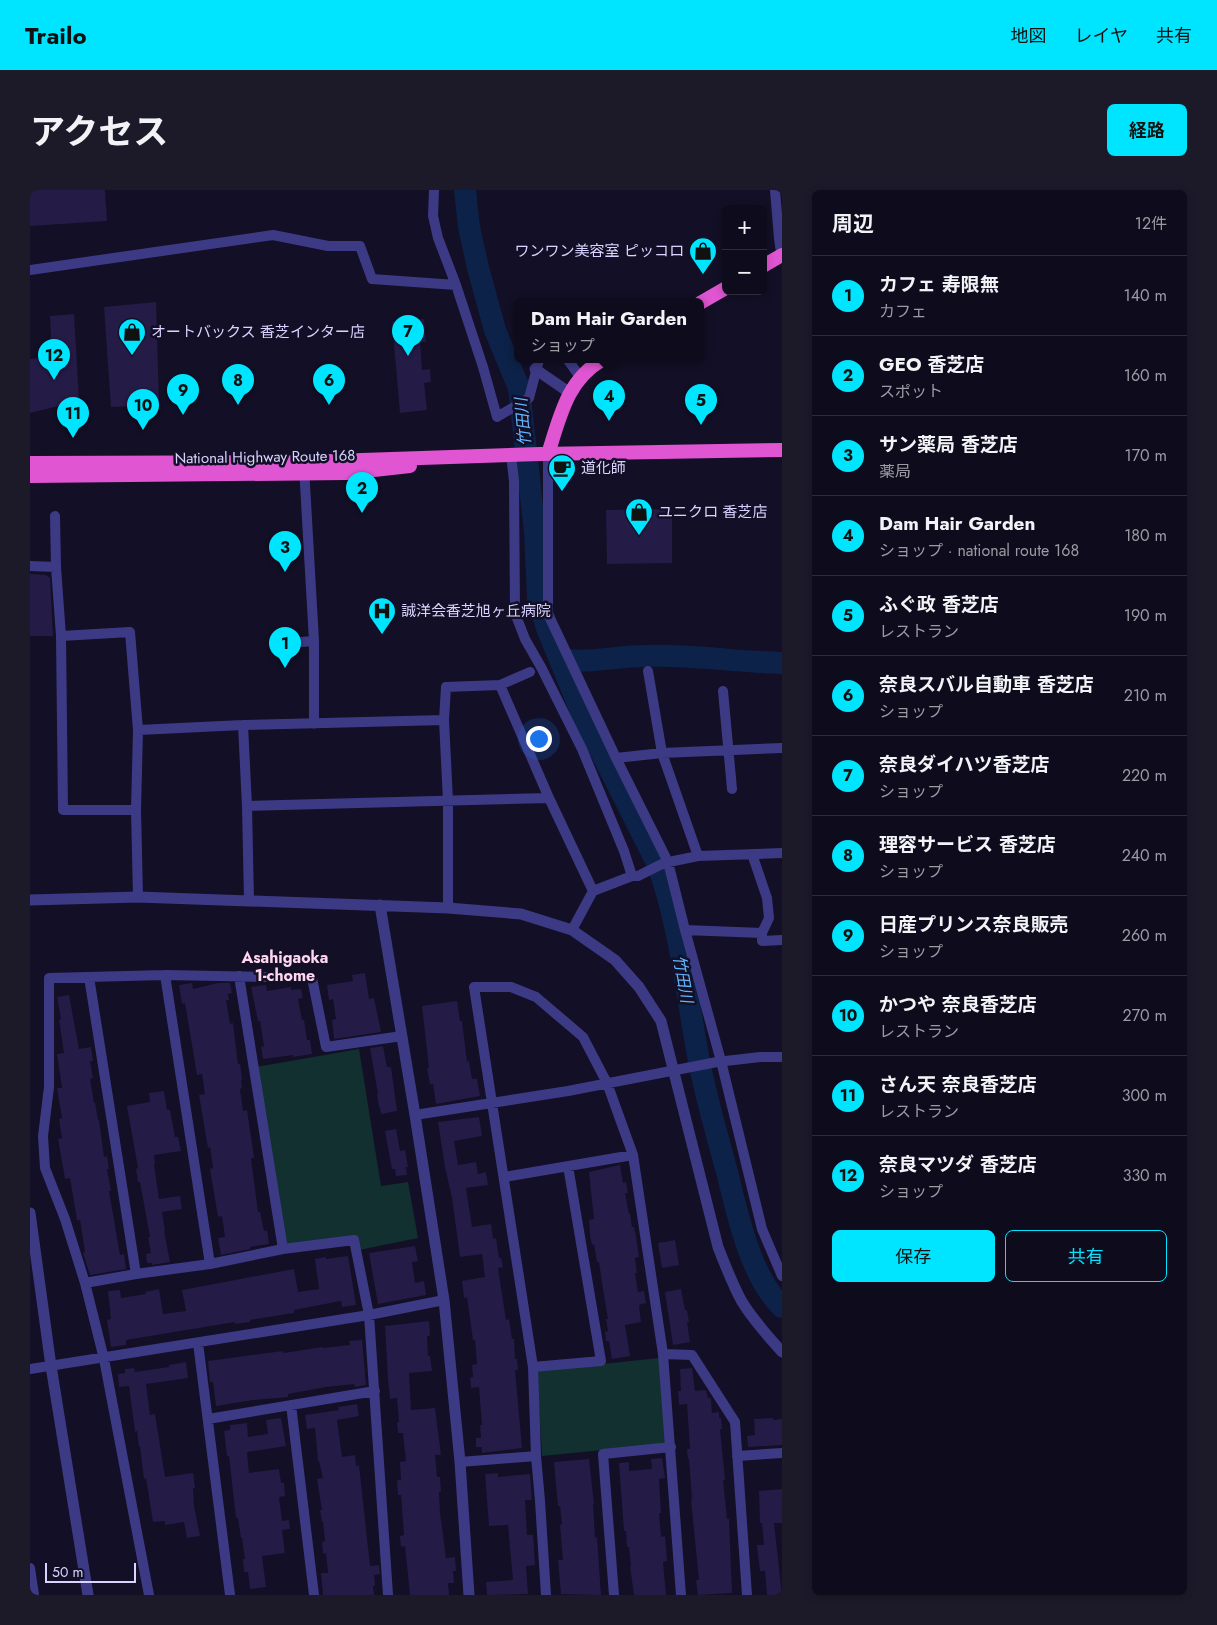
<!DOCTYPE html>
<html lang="ja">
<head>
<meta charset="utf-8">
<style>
	:root { --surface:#0e0b1c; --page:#1c1929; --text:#f1f3f6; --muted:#9b9ba3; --line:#2e2b3b; --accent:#00e5ff }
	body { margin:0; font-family:Jost,"Noto Sans JP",sans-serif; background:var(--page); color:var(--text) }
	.controls { position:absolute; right:15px; top:15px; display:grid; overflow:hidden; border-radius:8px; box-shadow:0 2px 8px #0003 }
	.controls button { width:45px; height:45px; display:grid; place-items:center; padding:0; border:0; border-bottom:1px solid var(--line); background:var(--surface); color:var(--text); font:25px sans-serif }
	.scale { position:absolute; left:15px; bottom:12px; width:91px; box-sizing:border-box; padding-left:5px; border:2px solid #d9d4ff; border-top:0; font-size:14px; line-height:18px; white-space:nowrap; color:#d9d4ff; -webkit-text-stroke:4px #130f26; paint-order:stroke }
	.you { position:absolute; left:508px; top:548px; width:18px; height:18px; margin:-12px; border:4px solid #fff; border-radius:50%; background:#1a73e8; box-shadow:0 0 0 8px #1a73e833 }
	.badge { display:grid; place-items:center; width:32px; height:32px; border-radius:50%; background:var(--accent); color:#111; font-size:16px; font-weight:700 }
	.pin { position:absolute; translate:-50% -41px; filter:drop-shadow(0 1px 2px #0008) }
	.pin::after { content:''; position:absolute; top:26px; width:18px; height:15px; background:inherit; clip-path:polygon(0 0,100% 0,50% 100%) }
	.popup { position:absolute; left:484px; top:108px; width:190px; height:65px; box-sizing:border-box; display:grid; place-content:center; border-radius:8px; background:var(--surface); filter:drop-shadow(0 1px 4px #0005); font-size:16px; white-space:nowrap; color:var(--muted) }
	.popup b { font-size:19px; color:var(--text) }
	.popup::after { content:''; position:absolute; left:50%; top:100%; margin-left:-10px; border:10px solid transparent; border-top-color:var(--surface) }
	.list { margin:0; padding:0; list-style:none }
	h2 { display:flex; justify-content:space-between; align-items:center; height:65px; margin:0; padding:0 20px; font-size:21px }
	h2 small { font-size:16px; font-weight:400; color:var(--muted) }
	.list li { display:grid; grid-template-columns:32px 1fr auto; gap:15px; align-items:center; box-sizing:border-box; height:80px; padding:0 20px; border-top:1px solid var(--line) }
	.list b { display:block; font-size:19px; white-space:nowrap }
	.list p { margin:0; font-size:16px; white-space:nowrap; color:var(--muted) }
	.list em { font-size:16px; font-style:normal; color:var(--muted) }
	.actions { display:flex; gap:10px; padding:15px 20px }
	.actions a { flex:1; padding:11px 0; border:1px solid var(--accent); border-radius:8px; text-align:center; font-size:18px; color:var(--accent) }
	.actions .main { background:var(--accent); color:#111 }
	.map { position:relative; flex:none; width:752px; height:1405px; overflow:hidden; border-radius:8px }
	header { display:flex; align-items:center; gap:30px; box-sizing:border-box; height:70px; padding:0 25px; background:var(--accent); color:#111 }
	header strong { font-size:24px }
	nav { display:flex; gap:28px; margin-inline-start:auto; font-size:18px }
	.intro { display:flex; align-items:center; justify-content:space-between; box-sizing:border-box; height:120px; padding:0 30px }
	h1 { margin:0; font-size:35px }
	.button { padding:12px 22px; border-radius:8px; background:var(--accent); color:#111; font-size:18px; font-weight:700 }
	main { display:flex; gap:30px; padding:0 30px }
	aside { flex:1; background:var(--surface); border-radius:8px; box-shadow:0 2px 8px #0003 }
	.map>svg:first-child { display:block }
</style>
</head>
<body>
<header>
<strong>Trailo</strong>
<nav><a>地図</a><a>レイヤ</a><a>共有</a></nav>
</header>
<div class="intro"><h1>アクセス</h1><a class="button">経路</a></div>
<main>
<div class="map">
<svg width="752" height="1405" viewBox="0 0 752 1405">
	<rect width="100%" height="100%" fill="#130f26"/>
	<path fill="#12302f" d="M329,859l22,137 27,-4 10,56 -59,12 -4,-14 -70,11 -29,-180z
		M629,1168l6,86 -123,12 -5,-85z"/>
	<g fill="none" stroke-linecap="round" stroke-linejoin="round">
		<path stroke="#0c2248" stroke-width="22" d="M435,0l4,37 9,41 17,62 24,58 16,145 3,65 9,30 36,88 75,149c21,59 28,124 39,185 7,42 20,84 31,126 10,41 23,101 54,131
			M530,469c28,5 56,-3 84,-3 47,-2 91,6 138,7"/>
	</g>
	<path fill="#241b47" d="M0,0h75l2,31 -77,5z
		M126,112l3,103 -48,2 -7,-100z
		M44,124l5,87 -49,12v-54l22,-2 -2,-41z
		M394,129l2,23h-6l2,28 8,-1 1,13 -7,1 3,27 -27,3 -8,-91z
		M642,319v54l-65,1 -1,-54z
		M0,384l16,1 4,3 3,58h-23z
		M335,783l4,26 5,-1 7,34 -47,7 -2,-19 4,-1 -3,-20 -4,1 -2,-15 26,-4 -1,-6z
		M162,793l1,6 25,-6h12l2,10 -4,1 1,6h-3l4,24 3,-1 5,41h2l2,15 -1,1 1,8 -2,1 3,22 4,-1 4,27 3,21h-3l7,54h2l4,19 3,-1 2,14 -19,3v2l-29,6 -3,-17 7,-1 -3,-21 -4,1 -8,-48 3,-1 -3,-21 -2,1 -9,-53 6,-1 -3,-20 -5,1 -12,-72 -3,1 -3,-19z
		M236,795l1,6 24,-4v3l10,-1 2,9 -5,1 4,21h2l3,20h3l2,14 -19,3v-2l-30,4 -2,-12 3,-1 -4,-25h-2l-7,-34z
		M39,805l10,54 12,-2 2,14h-3l3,17 -3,1 4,24h1l3,17h1l5,37 3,-1 2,13h-2l4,22h-2l11,64 4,-1 2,15 -36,6 -7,-22 2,-1 -5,-32h-3l-7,-42 -5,1 -7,-40 4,-1 -3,-19 3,-1 -5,-30h5l-5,-34 7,-1 -5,-33 2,-1 -4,-22z
		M427,811l3,20h2l5,41 2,-1 3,18h5l3,17 -44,8 -3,-20h-3l-3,-16h2l-7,-62z
		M353,856l4,21h4l6,44 -16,3 -1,-7h-1l-2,-13h1l-8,-46z
		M134,901l3,19h3l5,27h3l3,14 -27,4 1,8 -1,1 5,35 21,-3 2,13 -20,3 3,19h-1l6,31 -18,3v-2h-5l-1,-9 5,-1 -3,-16h2l-10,-55h-2l-2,-13 2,-1 -11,-62 23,-4 -1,-9z
		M449,927l3,19 -28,5 4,24 18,-3 2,12 8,-2 2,13 -22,3 6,39 19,-3 2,15 3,-1 3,20h2l2,9 -5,1 8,52 3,-1 3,20h2l1,20h2l1,11h-3l7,78 -40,5v-6h-6v-9h5l-1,-13h2l-3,-38 -8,1 -1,-10 3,-1 -1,-12 5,-1 -2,-24h-2l-6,-43 -3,1 -2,-17 23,-4 -3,-23 -22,3 -8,-59 -7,-31 -7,-45z
		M366,939l4,22 5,-1 3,17h-2l1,8 -11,1 -1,-7h-3l-7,-38z
		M590,975l3,18 3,-1 2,11h-3l4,21 1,-1 2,14h2l2,9 3,21 -4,1 2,15h-2l3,19 6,-1 2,12 -7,2 2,17 -16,3 5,31 -18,3 -3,-18h-3l-1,-9 3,-1 -2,-12h2l-5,-30 -4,-27h-2l-3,-18 -2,1 -2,-10 -1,-15 5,-1 -5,-47z
		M645,1050l4,25 -17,3 -4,-25z
		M385,1056l3,15 -6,1 3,21 9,-2 2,14 -48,9 -9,-51z
		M318,1066l8,49 -14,2 -1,-6 -47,9v3l-44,7v2l-15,2v-2l-109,18v5l-15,2 -4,-27 4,-1 -3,-28 12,-1 1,8 25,-4 -1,-2 14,-3 4,25 23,-3 -4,-21 112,-21 4,23 21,-3 -4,-30 11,-2v2z
		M651,1099l4,21h2l2,12h-2l3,20 -17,3 -8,-53z
		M399,1131l1,15h-3l1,20h2l2,15 -23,2 2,37 24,-2 6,47h-6l2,22h3l1,15h-2l1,20 6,46 9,-1 1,14h-3l1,12h-6l1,12h-39l-5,-49 -4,1 -1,-11 4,-1 -3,-40h-3l-1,-15h4l-1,-18 6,-1 -3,-28h-5l-1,-11h2l-2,-24 -7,1 -2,-20 -3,-53z
		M332,1150l4,45 -11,2 -1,-3 -28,3 -38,7v3l-35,3 -37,6 -3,-24h-3l-2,-21 75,-10 1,2 38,-6 1,1 27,-3 -1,-4z
		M156,1172l2,16 -42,6 4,31 5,-1 10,63 28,-4 2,15h-2l1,18 6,30 -13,2 -3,-16 -19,3v-4l-12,1 -7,-44 -2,1 -4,-33 -1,1 -2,-16 -2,1 -6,-46 -10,1 -1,-13 7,-1v-4l9,-1 1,4 34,-5v-2z
		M662,1178l3,23 11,-1 2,8h3l1,15 7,-1v6h2l1,11h-2l5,51h-2l4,39h2l3,74 -34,2 -2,-15h3l-8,-80 1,-1 -3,-40h-1l-1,-10h3l-3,-45 -8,1 -1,-14h3l-1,-22z
		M327,1214l2,12 -22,4 5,37 13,-2 1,11 3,-1 11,101 9,-1 1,9 -6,1 1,11h-2l1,9h-51l-2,-22h7l-2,-20 -3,1 -1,-12 3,-1 -2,-19h-1l-2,-12h2l-5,-31 6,-1 -4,-17h-1l-3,-33 -8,1 -2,-14 34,-5 -1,-3z
		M251,1228l5,28 -39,6 2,21 30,-4 2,14h3l1,13 -6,1 3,24 7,-1 1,9 -8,1 3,23 -23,3 4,31 -16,2 -2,-17h-4l-1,-13h2l-3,-21h-1l-3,-20h-2l-7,-62h-2l-3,-25 6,-1v-5l17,-2 1,14 20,-3 -2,-14z
		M743,1228v2l9,-1v26l-34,2 -1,-11 8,-1 -1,-16z
		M632,1268l3,20 -6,1 2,34h-2l2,24 4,-1 2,25 -4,1 3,33h-32l-4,-29h1l-2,-19h-2l-1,-16h-2l-5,-68 10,-1v9l23,-2 -1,-10z
		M559,1269l5,45h-1l2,34 2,-1 4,58 -40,-1 -3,-34h5l-3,-35 2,-1 -2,-18h-2l-4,-44z
		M468,1283v4l32,-3 2,26h-7l2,35h6l2,30 -9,1 2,28 -41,1 -1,-13 27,-2 -5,-55 -19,1 -4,-52z
		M752,1299v34h-8l8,72h-15l-2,-24h-5l-2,-16 -1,-10h7l-2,-22h-2l-1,-32z"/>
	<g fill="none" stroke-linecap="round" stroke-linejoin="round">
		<path stroke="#3d3a85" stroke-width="10" d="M404,0l-1,26 5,22 18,47
			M745,0l4,49 3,19
			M0,80l243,-35 55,11h32l12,33 84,6 27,82 14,50 32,-19 10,-38
			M538,170l12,17
			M518,264v160l68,144 52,104 17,68 36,131 41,168 20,47
			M481,265l3,26 1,132 10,26 16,28 41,82 42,102 8,25
			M274,277l10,174v83
			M25,326l1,51 5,69 2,174h73
			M0,376l26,1
			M31,446l69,-4 8,98 -2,80 2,87
			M244,454l40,-3
			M618,481l14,82 36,103
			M470,495l30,-13
			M693,501l9,98
			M213,535l4,81 302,-8
			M108,540l105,-5 201,-5
			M586,568l46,-5 120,-5
			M217,616l2,95
			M418,718v-107l-4,-81 2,-33 54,-2 49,113 44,93
			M542,740l21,-39 39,-15h6l26,-13 34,-7 84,-3
			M655,740l77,3 7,-15 -2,-20 -15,-44
			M732,743v8l20,-1
			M135,785l45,289
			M209,786l44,273
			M59,787l47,297
			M385,925l153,-24 149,-29 43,-5h22
			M474,987l129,-22
			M55,1093l51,-9 74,-10 73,-15 71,-9 15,75 19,280
			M168,1153l32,252
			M633,1164l29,1 43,67 12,173
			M503,1177l68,-6 -33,-195
			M0,1179l339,-54 75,-15
			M261,1215l23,190
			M178,1229l167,-28
			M707,1266l45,-3
			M430,1272l76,-6
			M0,1378l4,27
			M119,1405l-45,-236 -19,-76 -20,-64 -20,-51 -2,-32 6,-49v-109l116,-3 147,3 14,69 76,-11
			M516,1405l-6,-94 -4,-45 -3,-89 -59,-380h37l25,10 47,40 24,46 26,72 30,199 18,241
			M584,1405l-11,-141 68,-7"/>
		<path stroke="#3d3a85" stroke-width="11" d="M505,179l35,24
			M0,710l108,-3 310,11 73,6 51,16 43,30 24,27 22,34 57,226c7,18 14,36 23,53 11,19 27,36 41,52
			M350,715l35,210 29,185 16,162 9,133
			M0,1023l21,153 37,229"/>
		<path stroke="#e055d1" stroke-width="14" d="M733,76l19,-11
			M670,113l26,-15
			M518,264c12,-37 19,-74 54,-94
			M0,273l273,-1 237,-8 242,-4
			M0,286l317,-3 63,-7"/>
	</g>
	<defs>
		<g id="shop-pin" transform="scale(1.4375)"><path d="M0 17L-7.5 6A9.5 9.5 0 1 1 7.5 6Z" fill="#00e5ff" stroke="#130f26"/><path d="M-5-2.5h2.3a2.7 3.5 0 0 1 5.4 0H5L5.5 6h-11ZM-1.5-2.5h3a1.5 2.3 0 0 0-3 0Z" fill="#111"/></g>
		<g id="cafe-pin" transform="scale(1.4375)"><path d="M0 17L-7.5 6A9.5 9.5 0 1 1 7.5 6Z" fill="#00e5ff" stroke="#130f26"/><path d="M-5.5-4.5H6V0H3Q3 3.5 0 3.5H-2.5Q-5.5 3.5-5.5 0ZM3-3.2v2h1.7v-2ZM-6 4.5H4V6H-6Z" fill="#111"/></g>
		<g id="hospital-pin" transform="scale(1.4375)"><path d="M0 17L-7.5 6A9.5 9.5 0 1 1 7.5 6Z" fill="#00e5ff" stroke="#130f26"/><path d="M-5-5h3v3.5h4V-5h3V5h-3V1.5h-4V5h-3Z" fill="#111"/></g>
	</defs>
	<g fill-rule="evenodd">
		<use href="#shop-pin" x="673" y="61"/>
		<use href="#shop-pin" x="102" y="142"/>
		<use href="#cafe-pin" x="532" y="278"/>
		<use href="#shop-pin" x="609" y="322"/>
		<use href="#hospital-pin" x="352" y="421"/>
	</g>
	<g text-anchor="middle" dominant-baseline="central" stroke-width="5" stroke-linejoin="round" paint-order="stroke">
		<g font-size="15" fill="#d9d4ff" stroke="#130f26" text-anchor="start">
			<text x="654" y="61" text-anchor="end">ワンワン美容室 ピッコロ</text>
			<text x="121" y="142">オートバックス 香芝インター店</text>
			<text x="551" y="278">道化師</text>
			<text x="628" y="322">ユニクロ 香芝店</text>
			<text x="371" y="421">誠洋会香芝旭ヶ丘病院</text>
		</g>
		<g font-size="15" fill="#d9d4ff" stroke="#130f26">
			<text transform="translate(235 267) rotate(-1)">National Highway Route 168</text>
		</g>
		<g font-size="16" font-style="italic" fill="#62b6ff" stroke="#130f26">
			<text transform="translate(493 232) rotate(-95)">竹田川</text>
			<text transform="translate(653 789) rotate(80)">竹田川</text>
		</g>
		<g font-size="16" font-weight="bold" fill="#ffd6f0" stroke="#130f26">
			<text x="255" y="767">Asahigaoka<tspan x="255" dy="18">1-chome</tspan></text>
		</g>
	</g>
</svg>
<div class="controls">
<button>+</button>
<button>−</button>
</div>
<div class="scale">50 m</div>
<div class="you"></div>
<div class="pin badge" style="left:255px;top:478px">1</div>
<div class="pin badge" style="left:332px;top:323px">2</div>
<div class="pin badge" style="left:255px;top:382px">3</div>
<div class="pin badge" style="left:579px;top:231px">4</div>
<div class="popup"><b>Dam Hair Garden</b>ショップ</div>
<div class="pin badge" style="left:671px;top:235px">5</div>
<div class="pin badge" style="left:299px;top:215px">6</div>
<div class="pin badge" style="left:378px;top:166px">7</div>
<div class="pin badge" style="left:208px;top:215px">8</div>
<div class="pin badge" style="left:153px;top:225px">9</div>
<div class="pin badge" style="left:113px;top:240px">10</div>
<div class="pin badge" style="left:43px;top:248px">11</div>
<div class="pin badge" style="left:24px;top:190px">12</div>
</div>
<aside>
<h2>周辺<small>12件</small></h2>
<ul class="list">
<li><span class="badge">1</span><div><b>カフェ 寿限無</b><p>カフェ</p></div><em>140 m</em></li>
<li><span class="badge">2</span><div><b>GEO 香芝店</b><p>スポット</p></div><em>160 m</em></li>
<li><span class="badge">3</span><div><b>サン薬局 香芝店</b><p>薬局</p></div><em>170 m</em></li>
<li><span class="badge">4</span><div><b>Dam Hair Garden</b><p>ショップ · national route 168</p></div><em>180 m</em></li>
<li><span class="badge">5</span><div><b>ふぐ政 香芝店</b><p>レストラン</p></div><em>190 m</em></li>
<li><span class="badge">6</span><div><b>奈良スバル自動車 香芝店</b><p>ショップ</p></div><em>210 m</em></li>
<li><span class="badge">7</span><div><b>奈良ダイハツ香芝店</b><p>ショップ</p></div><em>220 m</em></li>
<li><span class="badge">8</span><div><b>理容サービス 香芝店</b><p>ショップ</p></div><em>240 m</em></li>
<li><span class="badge">9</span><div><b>日産プリンス奈良販売</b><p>ショップ</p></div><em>260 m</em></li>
<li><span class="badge">10</span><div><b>かつや 奈良香芝店</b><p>レストラン</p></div><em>270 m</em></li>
<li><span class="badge">11</span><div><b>さん天 奈良香芝店</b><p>レストラン</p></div><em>300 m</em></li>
<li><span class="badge">12</span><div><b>奈良マツダ 香芝店</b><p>ショップ</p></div><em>330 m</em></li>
</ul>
<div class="actions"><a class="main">保存</a><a>共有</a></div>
</aside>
</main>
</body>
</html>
